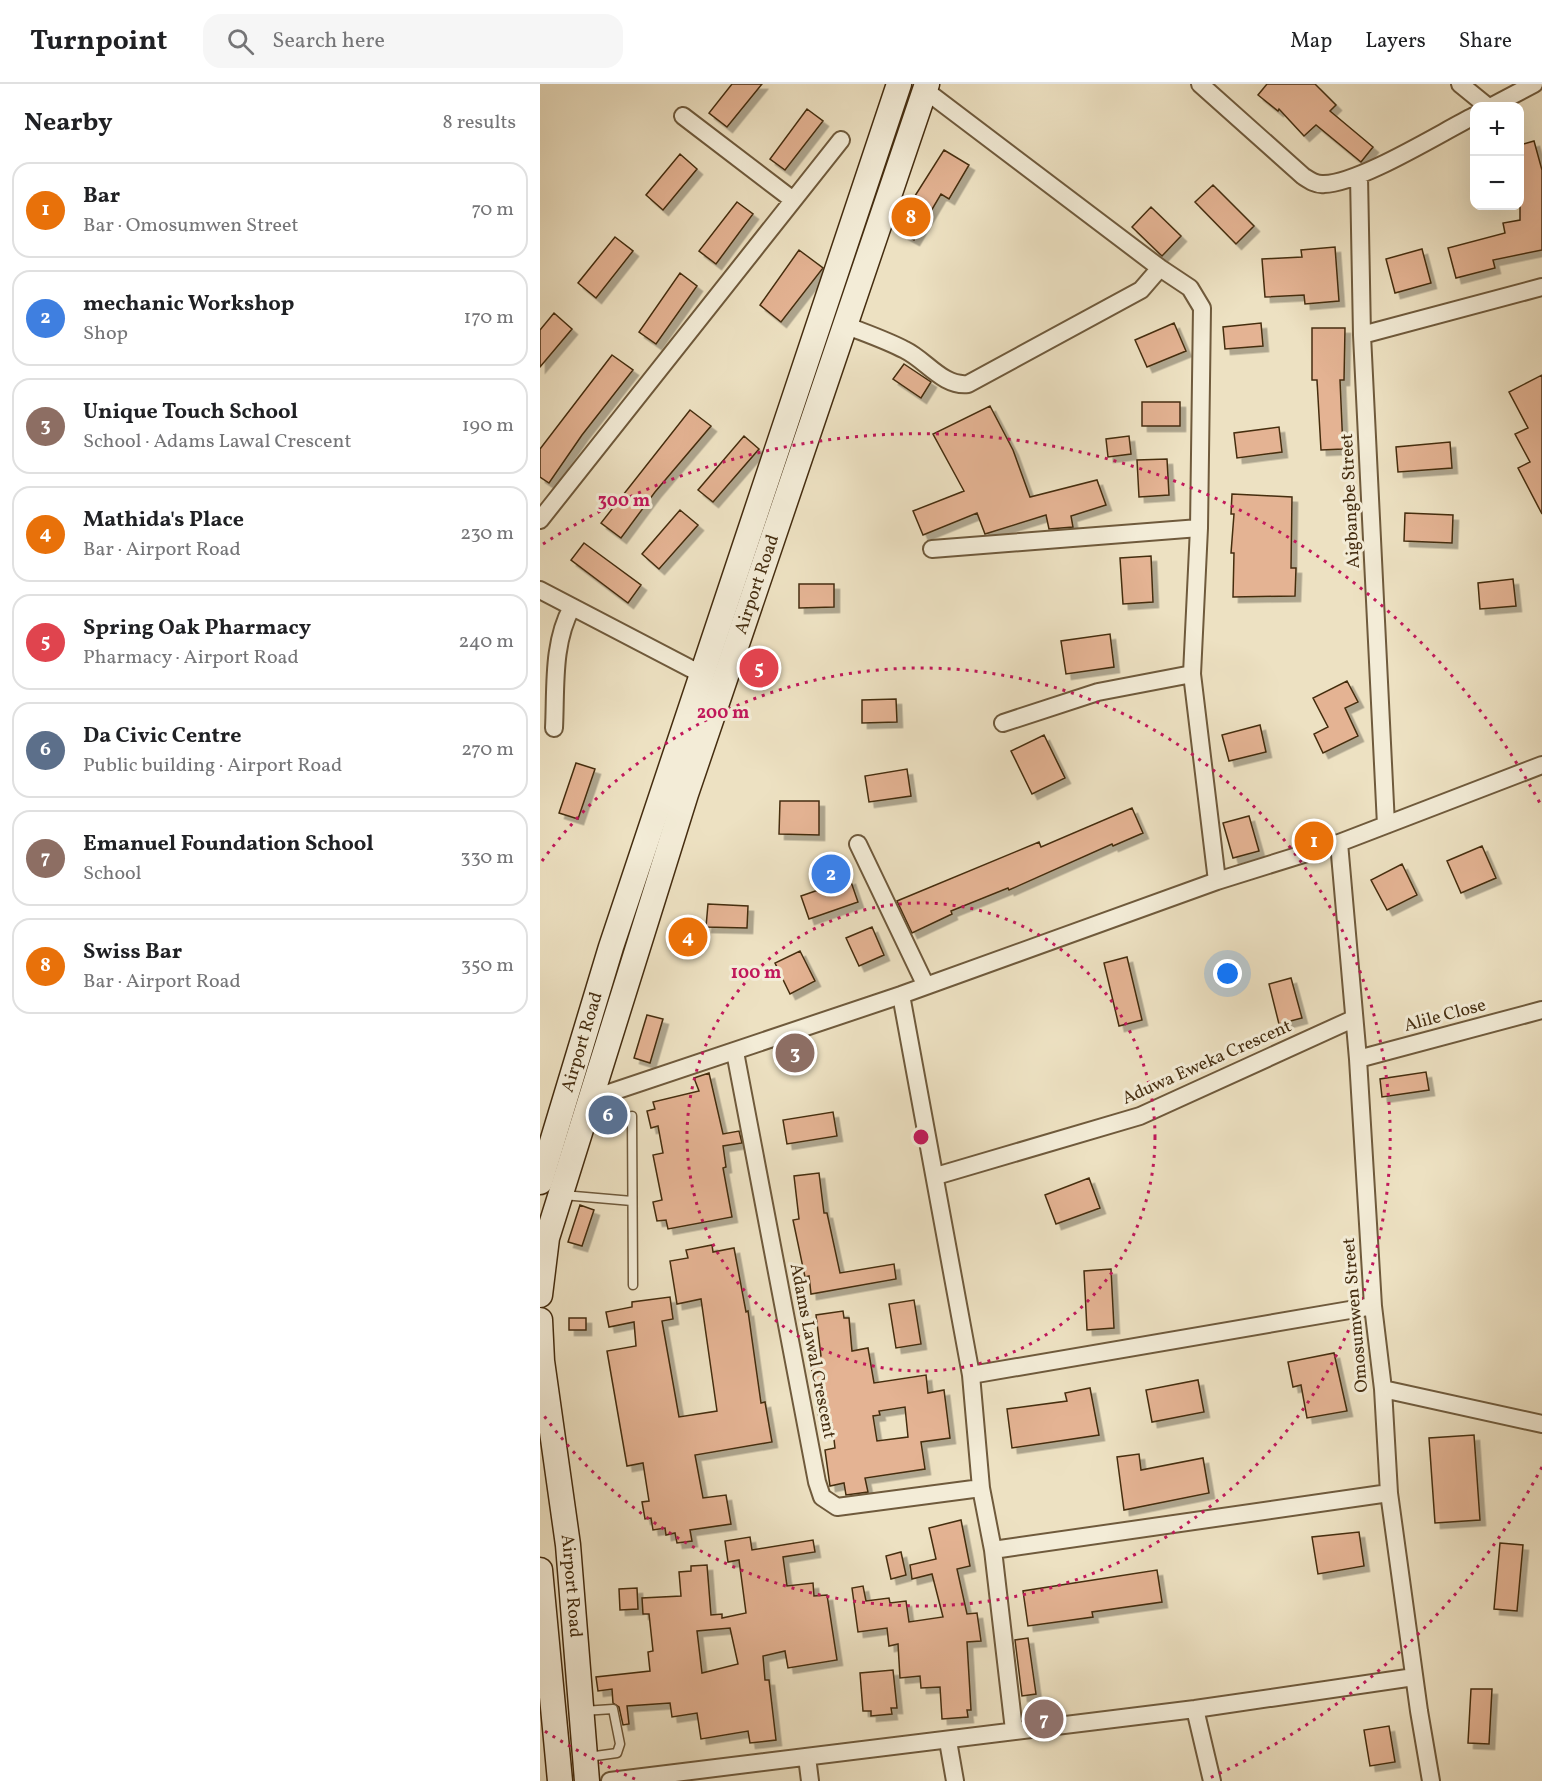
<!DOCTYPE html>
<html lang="en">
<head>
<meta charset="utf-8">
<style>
	:root { --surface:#fff; --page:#f6f6f6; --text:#202124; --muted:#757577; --line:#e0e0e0; --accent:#8f2418 }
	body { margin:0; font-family:Vollkorn,serif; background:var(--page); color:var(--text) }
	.controls { position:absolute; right:18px; top:18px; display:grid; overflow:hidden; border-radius:12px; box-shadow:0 6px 24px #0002 }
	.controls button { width:54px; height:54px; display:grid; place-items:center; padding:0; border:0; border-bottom:2px solid var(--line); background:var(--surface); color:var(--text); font:30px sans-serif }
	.you { position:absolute; left:688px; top:890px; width:21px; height:21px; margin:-15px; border:4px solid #fff; border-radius:50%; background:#1a73e8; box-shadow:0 0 0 9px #1a73e833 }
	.badge { display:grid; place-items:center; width:39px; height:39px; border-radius:50%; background:var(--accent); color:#fff; font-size:20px; font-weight:700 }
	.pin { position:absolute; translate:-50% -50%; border:3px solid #fff; box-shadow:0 2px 6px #0006 }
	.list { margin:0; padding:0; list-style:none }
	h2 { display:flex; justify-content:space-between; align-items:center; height:78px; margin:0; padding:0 24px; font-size:26px }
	h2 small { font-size:20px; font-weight:400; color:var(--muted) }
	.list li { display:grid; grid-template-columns:39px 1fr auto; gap:18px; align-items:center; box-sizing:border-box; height:96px; margin:0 12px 12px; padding:0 12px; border:2px solid var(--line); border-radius:18px }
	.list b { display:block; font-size:22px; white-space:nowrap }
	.list p { margin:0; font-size:20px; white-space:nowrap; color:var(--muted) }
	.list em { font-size:20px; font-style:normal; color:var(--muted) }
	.icon { flex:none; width:33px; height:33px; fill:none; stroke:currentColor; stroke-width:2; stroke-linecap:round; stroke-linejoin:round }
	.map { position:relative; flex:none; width:1002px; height:1697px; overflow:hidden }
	header { display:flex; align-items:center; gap:36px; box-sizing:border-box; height:84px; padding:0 30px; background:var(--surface); border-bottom:2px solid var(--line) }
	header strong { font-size:28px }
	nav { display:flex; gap:33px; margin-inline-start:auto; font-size:21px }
	.search { width:420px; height:54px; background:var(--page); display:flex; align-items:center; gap:15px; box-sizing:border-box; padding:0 21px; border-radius:18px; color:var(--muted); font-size:22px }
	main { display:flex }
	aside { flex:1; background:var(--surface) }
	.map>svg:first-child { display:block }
</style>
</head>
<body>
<header>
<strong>Turnpoint</strong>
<div class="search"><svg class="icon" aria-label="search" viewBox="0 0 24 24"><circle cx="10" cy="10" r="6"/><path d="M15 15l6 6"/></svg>Search here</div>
<nav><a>Map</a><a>Layers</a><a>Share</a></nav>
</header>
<main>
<aside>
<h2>Nearby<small>8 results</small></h2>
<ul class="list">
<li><span class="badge" style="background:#e8710a">1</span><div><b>Bar</b><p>Bar · Omosumwen Street</p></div><em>70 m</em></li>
<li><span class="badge" style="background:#3f7fe0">2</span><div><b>mechanic Workshop</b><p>Shop</p></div><em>170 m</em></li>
<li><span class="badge" style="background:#8d6e63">3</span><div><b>Unique Touch School</b><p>School · Adams Lawal Crescent</p></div><em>190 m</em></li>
<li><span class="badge" style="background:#e8710a">4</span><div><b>Mathida's Place</b><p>Bar · Airport Road</p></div><em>230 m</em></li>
<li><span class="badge" style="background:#e0444e">5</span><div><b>Spring Oak Pharmacy</b><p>Pharmacy · Airport Road</p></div><em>240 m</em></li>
<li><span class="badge" style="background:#5c6f8a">6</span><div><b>Da Civic Centre</b><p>Public building · Airport Road</p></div><em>270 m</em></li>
<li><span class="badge" style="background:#8d6e63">7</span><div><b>Emanuel Foundation School</b><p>School</p></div><em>330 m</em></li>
<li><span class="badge" style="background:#e8710a">8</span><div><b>Swiss Bar</b><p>Bar · Airport Road</p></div><em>350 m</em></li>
</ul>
</aside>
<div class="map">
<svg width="1002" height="1697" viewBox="0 0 1002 1697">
	<defs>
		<filter id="shadow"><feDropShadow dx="5.5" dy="5.5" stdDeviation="0" flood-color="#0004"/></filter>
	</defs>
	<rect width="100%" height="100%" fill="#ede1c2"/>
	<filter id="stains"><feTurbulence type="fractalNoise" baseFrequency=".00333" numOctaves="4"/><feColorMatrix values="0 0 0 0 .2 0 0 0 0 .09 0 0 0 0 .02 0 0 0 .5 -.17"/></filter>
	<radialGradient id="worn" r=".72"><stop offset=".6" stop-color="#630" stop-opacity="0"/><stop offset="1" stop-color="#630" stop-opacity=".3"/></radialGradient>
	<path fill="#e4b393" stroke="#452d10" stroke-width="1.5" fill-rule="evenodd" filter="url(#shadow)" d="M192,0h30l-35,43 -18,-14z
		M727,0h48l21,21 -6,6 43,36 -12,15 -45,-37 -12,11 -25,-27 -1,2 -20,-16z
		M267,25l16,12 -38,49 -15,-11z
		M994,57l8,29v80l-49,10 2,8 -39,10 -8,-30 57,-15 -2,-10 17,-3v-75z
		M404,66l25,15 -20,34 -8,-5 -27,46 -20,-11z
		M140,70l17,15 -34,41 -17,-15z
		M673,101l41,41 -18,18 -41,-42z
		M197,118l16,12 -37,50 -17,-13z
		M611,123l30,29 -19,20 -30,-29z
		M75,153l18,14 -37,47 -18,-15z
		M795,163l4,54 -34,3 -1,-9 -39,2 -3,-38 40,-2 -1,-7z
		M882,165l9,34 -36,10 -9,-34z
		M259,166l24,18 -42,54 -21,-17z
		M140,189l17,13 -41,58 -17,-12z
		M14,229l18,16 -32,38v-37z
		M634,239l12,28 -39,16 -12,-27z
		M721,239l2,23 -38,3 -2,-22z
		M772,244h33l-1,52h-4l3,69 -22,1 -4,-70h-5z
		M72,271l21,15 -51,65 -33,48 -9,-6v-28z
		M364,280l27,18 -10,16 -28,-19z
		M1002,291v139l-24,-46 12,-6 -15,-28 13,-6 -19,-36z
		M602,318h38v24h-38z
		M450,322l23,44 17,47 67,-17 9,25 -35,11 2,11 -24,2 -3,-14 -61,19 -8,-21 -54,22 -10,-24 51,-20 -31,-57z
		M150,326l21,16 -56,66 -34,46 -20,-15z
		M739,343l3,25 -45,6 -3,-25z
		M204,352l15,13 -46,53 -15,-12z
		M589,352l2,18 -23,3 -2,-18z
		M910,358l2,26 -54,4 -2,-25z
		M627,375l2,36 -30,2 -2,-37z
		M692,410l60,3 -1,71h5l-1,28 -62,1 1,-44h-3l3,-39h-3z
		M140,426l18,15 -39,44 -17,-15z
		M865,429l48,2 -1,28 -48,-2z
		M44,459l57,42 -13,18 -57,-43z
		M611,472l2,46 -30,2 -3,-46z
		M973,495l3,27 -36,3 -2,-26z
		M259,500h35v23l-35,1z
		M570,550l4,33 -48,7 -5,-33z
		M807,597l11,21 -13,6 13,28 -35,17 -9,-19 14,-7 -15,-29z
		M356,615l1,23 -35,1v-23z
		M720,641l6,27 -37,9 -7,-26z
		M504,651l21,43 -33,16 -21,-43z
		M36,679l19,6 -17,50 -19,-6z
		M367,685l4,27 -42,6 -4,-26z
		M240,717h39v34l-40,-1z
		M592,724l11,25 -30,13 -1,-2 -103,46 -1,-2 -57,23 1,3 -40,19 -15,-32 142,-59 2,5z
		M709,732l10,35 -26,7 -10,-35z
		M942,762l14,32 -35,15 -14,-32z
		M862,780l15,31 -30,15 -16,-30z
		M310,795l8,23 -49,17 -8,-23z
		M168,820l40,2 -1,22 -41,-1z
		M332,843l12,28 -25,11 -13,-28z
		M260,867l15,30 -25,13 -15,-31z
		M587,873l15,63 -23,6 -15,-63z
		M751,894l11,40 -23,6 -10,-40z
		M107,931l16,4 -13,44 -16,-5z
		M886,988l3,18 -47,7 -2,-18z
		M169,989l14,61 16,-3 3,12 -19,3 3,21 -3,1 9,49 -64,12 -2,-9 -9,1 -4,-19 9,-2 -9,-45 10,-2 -5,-27 -7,2 -4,-17 8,-2 -2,-7 46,-11 -5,-13z
		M293,1028l4,24 -50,8 -4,-24z
		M279,1089l5,40h3l13,60 54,-9 2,15 -85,15 -2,-18 -4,1 -12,-57 6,-1 -5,-43z
		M549,1094l11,30 -44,16 -11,-29z
		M40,1121l14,5 -12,36 -14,-4z
		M172,1161l1,7 21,-4 12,64 2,-1 13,92 4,-1 7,40 -77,13 8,43 23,-3 5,29 -41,6 2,11 -15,2 -2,-10 -9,2 -1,-7 -12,2 -2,-12 -6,1 -3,-17 7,-1 -6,-38 -16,3 -20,-115 29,-5 -2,-24 -25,5 -3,-15 26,-5v-5l38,-5 3,22 -11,2 17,96 38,-6 -16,-112 -24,5 -7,-43 18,-3 -2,-8z
		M571,1185l3,59 -27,2 -3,-59z
		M374,1216l7,44 -25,4 -7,-44z
		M303,1227l1,7h5l3,33 16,-3 6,35 52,-8 2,18 16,-3 6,48 -29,4 4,27 -60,9 3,14 -22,3 -2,-12 -14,3 -5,-36 10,-2 -3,-25 -12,2 -10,-67 11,-2 -5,-41zM365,1323l3,30 -31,4 -4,-25 7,-1 -1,-4z
		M29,1234h17v12h-17z
		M794,1269l13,58 -40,7 -6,-33 -8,2 -5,-25z
		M658,1296l6,32 -52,10 -6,-32z
		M550,1304l9,47 -87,13 -5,-39 60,-8 -2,-8z
		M934,1351l6,85 -45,3 -6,-85z
		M599,1370l2,16 62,-12 6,35 -85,17 -7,-53z
		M421,1436l9,46 -13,3 10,45 10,-1 4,28 -14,1 4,68h-4l1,7 -26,2 -2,-32 -19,1 -1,-12 -20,2 -2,-34 -9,2 -2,-18 -29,4 -6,-44 11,-2 3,15 23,-3 1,5 16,-2 3,21 34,-5 -11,-43 -20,5 -2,-14 26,-6 -7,-31z
		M819,1448l5,34 -46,8 -6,-37z
		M210,1453l2,13 61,-10 2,12 -32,5 4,29 26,-3 1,13 13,-1 10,65 -49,8 -3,-17 -22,5 2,24h4l7,60 -26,3 -2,-12 -47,8 -4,-26 -25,4 -2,-14 -43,3 2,18 -6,1 -4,-18 -6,-4 -1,-14 -14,2 -2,-14 54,-6 -2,-19 5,-1 -4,-37h-6l-1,-16 39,-2 -2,-24 12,-1v-5l16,-1 4,50 11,-1v4l24,-5 -7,-53 -11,2 -3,-21zM190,1544l8,36 -36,9 -5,-42z
		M960,1459l23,2 -6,66 -23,-2z
		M361,1468l5,23 -15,4 -5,-23z
		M617,1486l5,32 -70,10 1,5 -65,9 -5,-35z
		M97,1504l1,21 -18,1 -1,-21z
		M488,1554l8,56 -14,2 -7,-56z
		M353,1586l4,38h-6l1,6 -21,2v-5h-8l-3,-38z
		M931,1605h21l-3,55 -21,-1z
		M849,1642l6,36 -25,4 -6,-36z"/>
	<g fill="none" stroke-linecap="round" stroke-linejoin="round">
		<g stroke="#6f5a3c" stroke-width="11">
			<path id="service" d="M92,1032l1,169
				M23,1111l69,6
				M43,1627l30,-2 7,35 -3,9 -29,4"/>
		</g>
		<g stroke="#6f5a3c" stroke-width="20">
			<path id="minor" d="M660,0l103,92c6,4 13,9 21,8 36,-1 116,-51 150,-68
				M920,0l27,22
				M385,6l235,178 30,20 12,20 -3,220 -7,146 25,207
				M952,22l42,-22
				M143,32l110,84
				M819,92l3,159 24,490
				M305,241c20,8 41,15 60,25 21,10 38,37 63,34l173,-94 19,-22
				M822,251l180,-48
				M0,436l301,-380
				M392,465l267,-21
				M0,506l161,84
				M463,639l95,-31 94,-18
				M14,644c2,-40 -2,-85 18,-121
				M799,759l19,216 15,247 10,83 6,104 30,218 12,70
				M318,760l68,142
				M361,911l70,380 10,113 12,62 21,180
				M195,968l82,430 5,15 15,10 144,-19
				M818,975l184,-49
				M48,1016l313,-105 316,-114 122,-38 203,-78
				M396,1092l204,-60 213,-97
				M431,1291l402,-69
				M843,1305l159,35
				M453,1466l396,-57
				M655,1625l17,72
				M408,1657l7,40
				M267,1673l3,24
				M70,1697l585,-72 219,-32"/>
		</g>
		<g stroke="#452d10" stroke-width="27">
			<g id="secondary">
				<path id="s1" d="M0,1098l71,-235 288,-863"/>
				<path id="s2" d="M0,1211l7,-57 139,-444 241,-710"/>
				<path id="s3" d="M0,1236l2,41 26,184 19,236"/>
				<path d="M0,1486l20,211"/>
			</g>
		</g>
		<use href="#service" stroke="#f3ecd7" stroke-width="8"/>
		<use href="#minor" stroke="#f3ecd7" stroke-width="16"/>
		<use href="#secondary" stroke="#f3ecd7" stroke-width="24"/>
	</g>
	<g fill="none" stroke="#c2185b" stroke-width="3" stroke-dasharray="3 6">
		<circle cx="381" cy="1053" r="234"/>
		<path d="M2 777A469 469 0 1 1 2 1329"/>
		<path d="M1002 1383A703 703 0 0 1 667 1695M95 1695A703 703 0 0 1 3 1646M3 460A703 703 0 0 1 1002 723"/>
	</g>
	<g text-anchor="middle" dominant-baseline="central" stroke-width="6" stroke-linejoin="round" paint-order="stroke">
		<g font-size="18" fill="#452d10" stroke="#f3ecd7">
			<text transform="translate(811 417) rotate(-93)">Aigbangbe Street</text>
			<text stroke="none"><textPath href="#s2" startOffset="744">Airport Road</textPath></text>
			<text transform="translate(905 932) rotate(-15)">Alile Close</text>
			<text stroke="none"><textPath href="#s1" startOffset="146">Airport Road</textPath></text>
			<text transform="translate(667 979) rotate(-24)">Aduwa Eweka Crescent</text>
			<text transform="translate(816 1231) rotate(-95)">Omosumwen Street</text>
			<text transform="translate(272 1267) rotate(79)">Adams Lawal Crescent</text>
			<text stroke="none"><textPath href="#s3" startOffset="268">Airport Road</textPath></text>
		</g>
	</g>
	<circle cx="381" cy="1053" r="9" fill="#c2185b" stroke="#f3ecd7" stroke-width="3"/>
	<g font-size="18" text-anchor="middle" font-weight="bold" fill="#c2185b" stroke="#f3ecd7" stroke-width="6" stroke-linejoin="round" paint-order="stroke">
		<text x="84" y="422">300 m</text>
		<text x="183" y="634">200 m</text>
		<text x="216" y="894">100 m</text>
	</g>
	<rect width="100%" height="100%" filter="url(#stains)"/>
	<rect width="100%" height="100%" fill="url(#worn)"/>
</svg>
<div class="controls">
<button>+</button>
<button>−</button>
</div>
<div class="you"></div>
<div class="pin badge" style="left:774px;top:757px;background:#e8710a">1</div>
<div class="pin badge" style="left:291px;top:790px;background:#3f7fe0">2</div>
<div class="pin badge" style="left:255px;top:969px;background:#8d6e63">3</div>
<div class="pin badge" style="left:148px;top:853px;background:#e8710a">4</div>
<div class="pin badge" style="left:219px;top:584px;background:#e0444e">5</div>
<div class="pin badge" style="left:68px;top:1031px;background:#5c6f8a">6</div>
<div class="pin badge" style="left:504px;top:1635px;background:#8d6e63">7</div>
<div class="pin badge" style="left:371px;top:133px;background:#e8710a">8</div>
</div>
</main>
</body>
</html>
